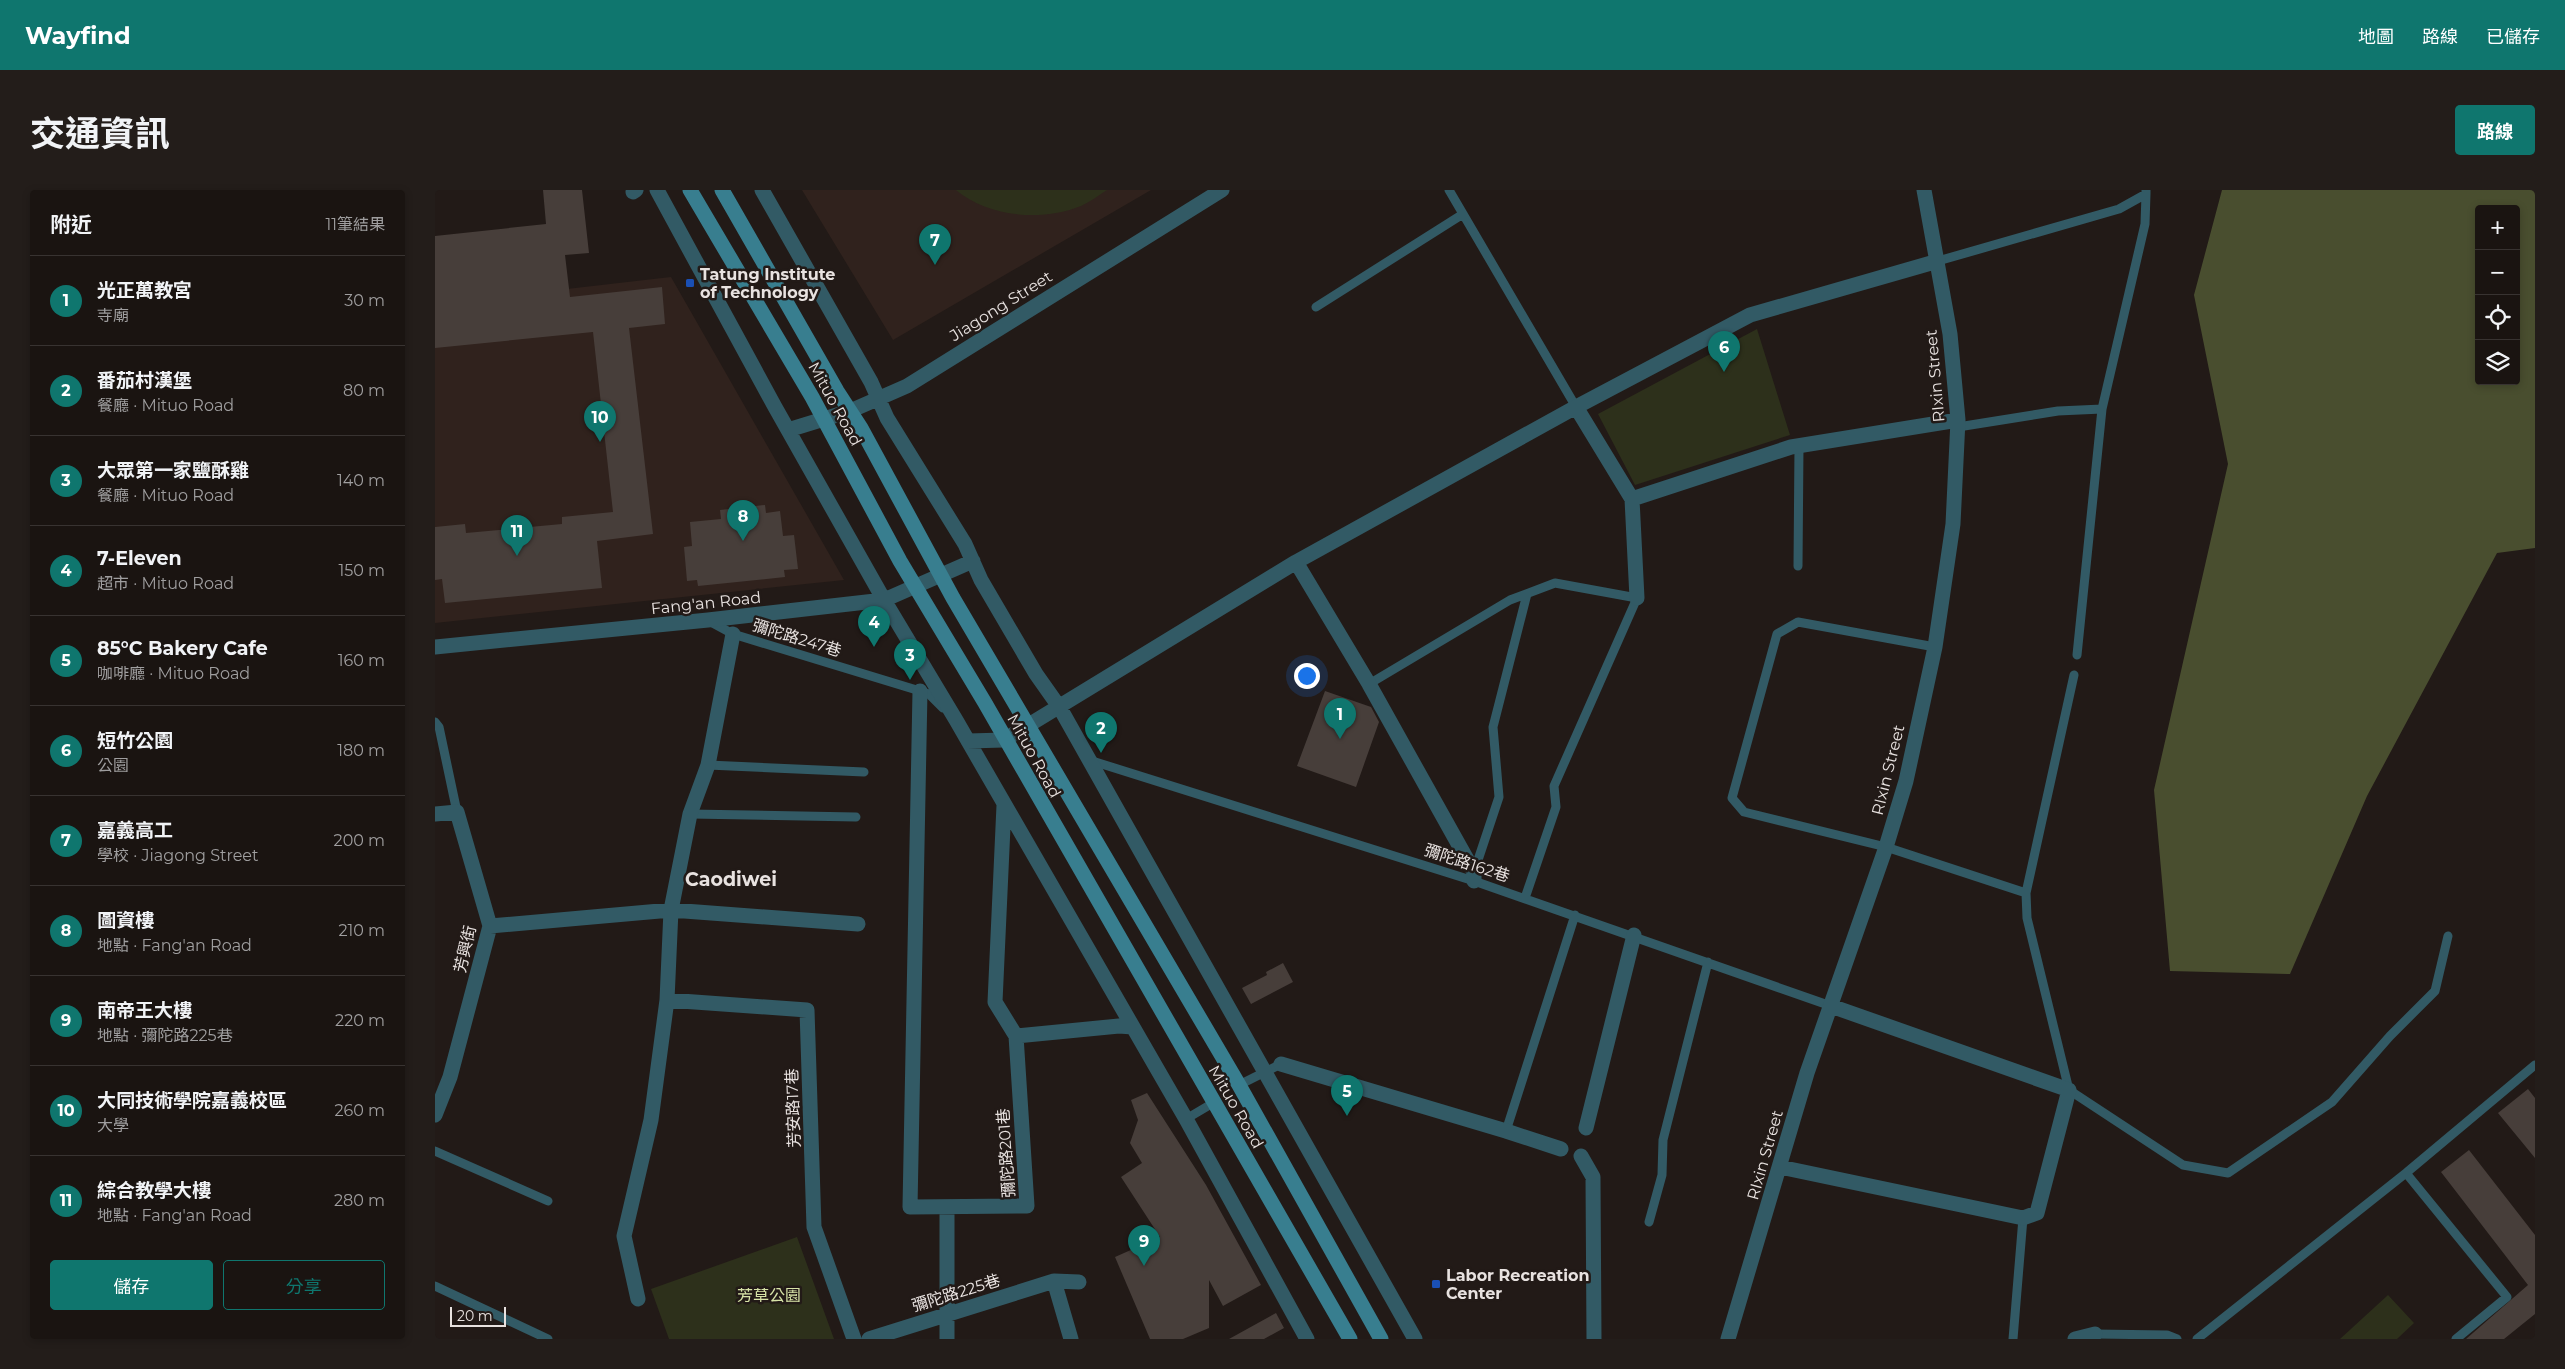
<!DOCTYPE html>
<html lang="zh-TW">
<head>
<meta charset="utf-8">
<style>
	:root { --surface:#1a1411; --page:#231d1a; --text:#f1f3f6; --muted:#9f9e9f; --line:#383331; --accent:#0f766e }
	body { margin:0; font-family:Montserrat,"Noto Sans TC",sans-serif; background:var(--page); color:var(--text) }
	.controls { position:absolute; right:15px; top:15px; display:grid; overflow:hidden; border-radius:5px; box-shadow:0 2px 8px #0003 }
	.controls button { width:45px; height:45px; display:grid; place-items:center; padding:0; border:0; border-bottom:1px solid var(--line); background:var(--surface); color:var(--text); font:25px sans-serif }
	.scale { position:absolute; left:15px; bottom:12px; width:56px; box-sizing:border-box; padding-left:5px; border:2px solid #e8e2e0; border-top:0; font-size:14px; line-height:18px; white-space:nowrap; color:#e8e2e0; -webkit-text-stroke:4px #221a17; paint-order:stroke }
	.you { position:absolute; left:871px; top:485px; width:18px; height:18px; margin:-12px; border:4px solid #fff; border-radius:50%; background:#1a73e8; box-shadow:0 0 0 8px #1a73e833 }
	.badge { display:grid; place-items:center; width:32px; height:32px; border-radius:50%; background:var(--accent); color:#fff; font-size:16px; font-weight:700 }
	.pin { position:absolute; translate:-50% -41px; filter:drop-shadow(0 1px 2px #0008) }
	.pin::after { content:''; position:absolute; top:26px; width:18px; height:15px; background:inherit; clip-path:polygon(0 0,100% 0,50% 100%) }
	.list { margin:0; padding:0; list-style:none }
	h2 { display:flex; justify-content:space-between; align-items:center; height:65px; margin:0; padding:0 20px; font-size:21px }
	h2 small { font-size:16px; font-weight:400; color:var(--muted) }
	.list li { display:grid; grid-template-columns:32px 1fr auto; gap:15px; align-items:center; box-sizing:border-box; height:90px; padding:0 20px; border-top:1px solid var(--line) }
	.list b { display:block; font-size:19px; white-space:nowrap }
	.list p { margin:0; font-size:16px; white-space:nowrap; color:var(--muted) }
	.list em { font-size:16px; font-style:normal; color:var(--muted) }
	.actions { display:flex; gap:10px; padding:15px 20px }
	.actions a { flex:1; padding:11px 0; border:1px solid var(--accent); border-radius:5px; text-align:center; font-size:18px; color:var(--accent) }
	.actions .main { background:var(--accent); color:#fff }
	.icon { flex:none; width:28px; height:28px; fill:none; stroke:currentColor; stroke-width:2; stroke-linecap:round; stroke-linejoin:round }
	.map { position:relative; flex:none; width:2100px; height:1149px; overflow:hidden; border-radius:5px }
	header { display:flex; align-items:center; gap:30px; box-sizing:border-box; height:70px; padding:0 25px; background:var(--accent); color:#fff }
	header strong { font-size:24px }
	nav { display:flex; gap:28px; margin-inline-start:auto; font-size:18px }
	.intro { display:flex; align-items:center; justify-content:space-between; box-sizing:border-box; height:120px; padding:0 30px }
	h1 { margin:0; font-size:35px }
	.button { padding:12px 22px; border-radius:5px; background:var(--accent); color:#fff; font-size:18px; font-weight:700 }
	main { display:flex; gap:30px; padding:0 30px }
	aside { flex:1; background:var(--surface); border-radius:5px; box-shadow:0 2px 8px #0003 }
	.map>svg:first-child { display:block }
</style>
</head>
<body>
<header>
<strong>Wayfind</strong>
<nav><a>地圖</a><a>路線</a><a>已儲存</a></nav>
</header>
<div class="intro"><h1>交通資訊</h1><a class="button">路線</a></div>
<main>
<aside>
<h2>附近<small>11筆結果</small></h2>
<ul class="list">
<li><span class="badge">1</span><div><b>光正萬教宮</b><p>寺廟</p></div><em>30 m</em></li>
<li><span class="badge">2</span><div><b>番茄村漢堡</b><p>餐廳 · Mituo Road</p></div><em>80 m</em></li>
<li><span class="badge">3</span><div><b>大眾第一家鹽酥雞</b><p>餐廳 · Mituo Road</p></div><em>140 m</em></li>
<li><span class="badge">4</span><div><b>7-Eleven</b><p>超市 · Mituo Road</p></div><em>150 m</em></li>
<li><span class="badge">5</span><div><b>85°C Bakery Cafe</b><p>咖啡廳 · Mituo Road</p></div><em>160 m</em></li>
<li><span class="badge">6</span><div><b>短竹公園</b><p>公園</p></div><em>180 m</em></li>
<li><span class="badge">7</span><div><b>嘉義高工</b><p>學校 · Jiagong Street</p></div><em>200 m</em></li>
<li><span class="badge">8</span><div><b>圖資樓</b><p>地點 · Fang'an Road</p></div><em>210 m</em></li>
<li><span class="badge">9</span><div><b>南帝王大樓</b><p>地點 · 彌陀路225巷</p></div><em>220 m</em></li>
<li><span class="badge">10</span><div><b>大同技術學院嘉義校區</b><p>大學</p></div><em>260 m</em></li>
<li><span class="badge">11</span><div><b>綜合教學大樓</b><p>地點 · Fang'an Road</p></div><em>280 m</em></li>
</ul>
<div class="actions"><a class="main">儲存</a><a>分享</a></div>
</aside>
<div class="map">
<svg width="2100" height="1149" viewBox="0 0 2100 1149">
	<rect width="100%" height="100%" fill="#221a17"/>
	<path fill="#30221d" d="M367,0h349l-258,150z
		M236,87l173,303 -409,43v-319z"/>
	<path fill="#2d301b" d="M521,0h151c-8,5 -17,12 -26,16 -39,16 -93,11 -125,-16z
		M1322,139l33,106 -155,50 -37,-71z
		M362,1047l37,102h-165l-18,-50z
		M1953,1105l26,28 -17,16h-57z"/>
	<path fill="#494e2f" fill-rule="evenodd" d="M1787,0h313v358l-38,5 -130,243 -77,178 -120,-3 -16,-181 74,-326 -34,-169zM2044,19h37v172h-37z"/>
	<path fill="#473e3a" d="M108,0h39l7,63 -24,2 5,42 92,-10 3,37 -36,4 24,206 -56,7 5,47 -157,15 -3,-24 -7,1v-53l30,-3 1,9 96,-9v-7l51,-5 -20,-180 -158,16v-112l111,-12z
		M330,315l1,8 14,-2 3,25 11,-1 4,34 -14,1 1,7 -87,9 -1,-6 -10,1 -3,-34 8,-1 -2,-24 31,-3 -1,-9z
		M890,501l46,16 8,15 -23,65 -59,-21z
		M848,773l10,19 -42,22 -9,-16 25,-13 -1,-3z
		M2093,899l7,9v60l-37,-45z
		M712,903l59,92 55,100 -38,21 -14,-26v48l-26,11h-33l-35,-82 45,-20 -39,-60 21,-14 -12,-20 8,-23 -7,-20z
		M2034,960l66,85v79l-31,25h-38l62,-54 -87,-113z
		M841,1123l8,15 -20,11h-35z"/>
	<g fill="none" stroke-linecap="round" stroke-linejoin="round">
		<path stroke="#325a65" stroke-width="9" d="M1014,0l127,217
			M1503,71l181,-52 27,-15v-4
			M881,117l147,-93
			M1523,237l100,-16 44,-2
			M1363,376l1,-120
			M274,431l24,13 187,57 9,3 14,14
			M1500,457l-137,-25 -21,12 -45,164 12,14 142,35 140,46
			M1642,465l25,-246 43,-185 1,-30
			M1639,485l-48,218 1,25 42,172 114,75 45,8 104,-71 58,-66 45,-45 13,-55
			M934,494l141,-84 45,-17 82,15 -83,188 2,21 -31,91
			M0,532l4,5 18,85
			M654,570l385,121 357,125
			M273,575l156,7
			M255,624l166,3
			M1039,682l25,-75 -6,-70 34,-133
			M804,895l42,-21
			M751,929l27,-16
			M1071,941l69,-216
			M0,961l113,50
			M1971,983l101,124 -51,42
			M1214,1032l13,-47 1,-35 45,-178
			M0,1096l113,53
			M1660,1144l72,1 10,4
			M1578,1149l10,-121
			M1762,1149l209,-166 129,-108"/>
		<path stroke="#325a65" stroke-width="15" d="M222,0l118,217 109,193 72,120 230,399 121,220
			M327,0l109,192 16,36 78,126 16,36 55,94 24,34 355,631
			M198,2l3,-2
			M1141,217l56,92 159,-52 167,-27
			M353,240l62,-19 57,-25 315,-196
			M1197,309l5,99
			M861,372l73,122 105,188v9
			M0,457l273,-27 176,-20 89,-39
			M485,501l-10,516 117,-1 -11,-170 103,-10 14,1
			M533,551l36,-1 292,-178 280,-155 174,-92 188,-54
			M569,615l-9,197 21,34
			M0,624l22,-2 33,114 -40,151 -15,38
			M55,736l181,-16 187,14
			M232,810l140,10 7,217 40,112
			M846,874l225,67 55,18
			M1151,938l48,-193
			M1146,966l12,21 1,162
			M1345,977l243,51 14,-5 32,-123 -238,-84
			M203,1109l-14,-63 27,-116 16,-120 4,-90 19,-96 18,-49 25,-131
			M434,1149l185,-58
			M512,1149v-131
			M636,1149l-17,-58 25,1
			M1293,1149l79,-266 79,-226 20,-66 29,-134 18,-123 5,-104 -8,-86 -26,-144
			M1640,1149l20,-5"/>
		<path stroke="#387e8f" stroke-width="15" d="M255,0l122,207 88,164 85,142 365,636
			M287,0l115,201 24,37 92,170 286,487 142,254"/>
	</g>
	<g fill="#1a4fb4" stroke="#221a17" stroke-width="2">
		<rect x="250" y="88" width="10" height="10" rx="2.5"/>
		<rect x="996" y="1089" width="10" height="10" rx="2.5"/>
	</g>
	<g text-anchor="middle" dominant-baseline="central" stroke-width="5" stroke-linejoin="round" paint-order="stroke">
		<g font-size="16" font-weight="bold" fill="#e8e2e0" stroke="#221a17" text-anchor="start">
			<text x="265" y="84">Tatung Institute<tspan x="265" dy="18">of Technology</tspan></text>
			<text x="1011" y="1085">Labor Recreation<tspan x="1011" dy="18">Center</tspan></text>
		</g>
		<g font-size="16" fill="#e8e2e0" stroke="#221a17">
			<text transform="translate(566 116) rotate(-32)">Jiagong Street</text>
			<text transform="translate(1500 186) rotate(-95)">RIxin Street</text>
			<text transform="translate(400 214) rotate(61)">Mituo Road</text>
			<text transform="translate(271 413) rotate(-6)">Fang'an Road</text>
			<text transform="translate(362 448) rotate(17)">彌陀路247巷</text>
			<text transform="translate(599 566) rotate(61)">Mituo Road</text>
			<text transform="translate(1453 580) rotate(-76)">RIxin Street</text>
			<text transform="translate(1032 673) rotate(18)">彌陀路162巷</text>
			<text transform="translate(30 759) rotate(-77)">芳興街</text>
			<text transform="translate(801 917) rotate(60)">Mituo Road</text>
			<text transform="translate(358 918) rotate(-92)">芳安路17巷</text>
			<text transform="translate(571 963) rotate(-94)">彌陀路201巷</text>
			<text transform="translate(1330 965) rotate(-74)">RIxin Street</text>
			<text transform="translate(521 1103) rotate(-17)">彌陀路225巷</text>
		</g>
		<g font-size="16" fill="#d7e3a7" stroke="#221a17">
			<text x="334" y="1105">芳草公園</text>
		</g>
		<g font-size="19" font-weight="bold" fill="#e8e2e0" stroke="#221a17">
			<text x="296" y="689">Caodiwei</text>
		</g>
	</g>
</svg>
<div class="controls">
<button>+</button>
<button>−</button>
<button><svg class="icon" aria-label="locate" viewBox="0 0 24 24"><circle cx="12" cy="12" r="6"/><path d="M12 2v4M12 18v4M2 12h4M18 12h4"/></svg></button>
<button><svg class="icon" aria-label="layers" viewBox="0 0 24 24"><path d="M12 4l9 5-9 5-9-5zM3 14l9 5 9-5"/></svg></button>
</div>
<div class="scale">20 m</div>
<div class="you"></div>
<div class="pin badge" style="left:905px;top:549px">1</div>
<div class="pin badge" style="left:666px;top:563px">2</div>
<div class="pin badge" style="left:475px;top:490px">3</div>
<div class="pin badge" style="left:439px;top:457px">4</div>
<div class="pin badge" style="left:912px;top:926px">5</div>
<div class="pin badge" style="left:1289px;top:182px">6</div>
<div class="pin badge" style="left:500px;top:75px">7</div>
<div class="pin badge" style="left:308px;top:351px">8</div>
<div class="pin badge" style="left:709px;top:1076px">9</div>
<div class="pin badge" style="left:165px;top:252px">10</div>
<div class="pin badge" style="left:82px;top:366px">11</div>
</div>
</main>
</body>
</html>
